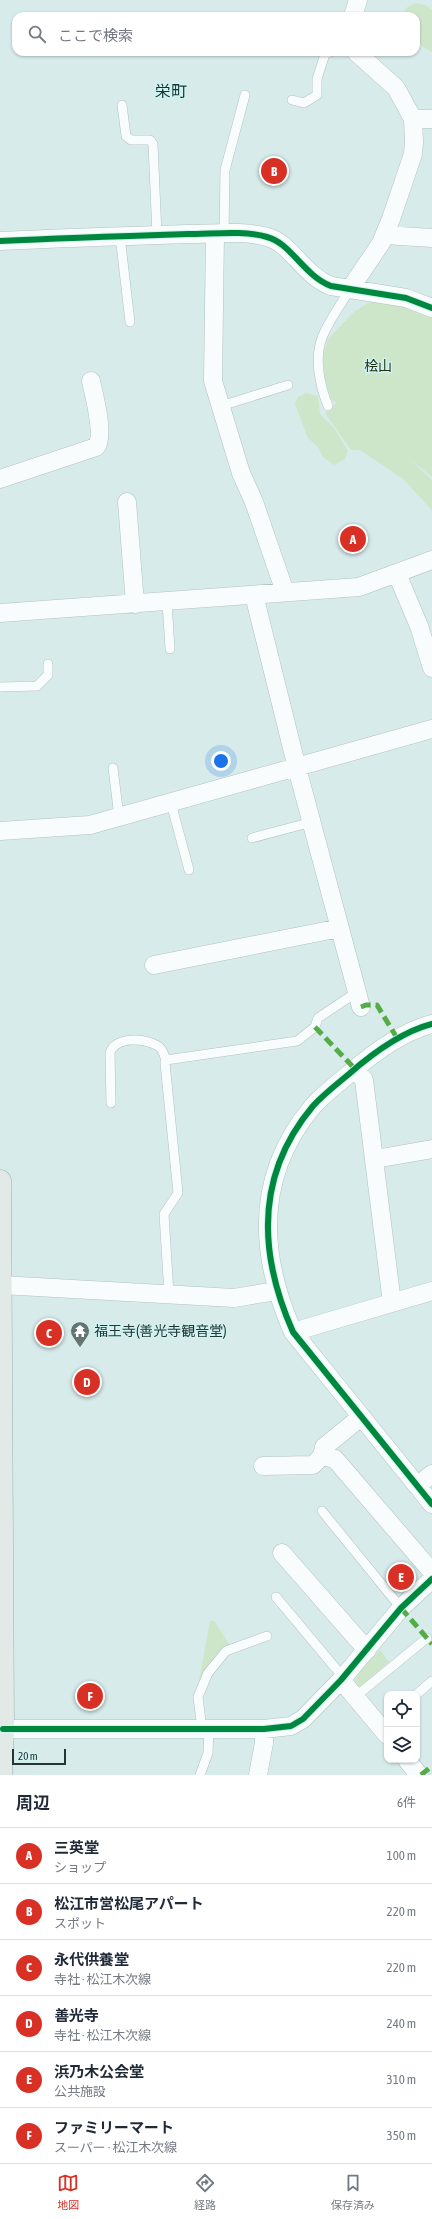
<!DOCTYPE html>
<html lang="ja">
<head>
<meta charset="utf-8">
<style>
	:root { --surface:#fff; --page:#f6f6f7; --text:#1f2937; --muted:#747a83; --line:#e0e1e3; --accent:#d93025 }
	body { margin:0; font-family:"Asap Condensed","Noto Sans JP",sans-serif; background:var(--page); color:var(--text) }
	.controls { position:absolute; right:12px; bottom:12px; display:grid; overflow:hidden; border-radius:8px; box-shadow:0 1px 3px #0004 }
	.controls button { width:36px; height:36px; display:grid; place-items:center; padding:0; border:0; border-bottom:1px solid var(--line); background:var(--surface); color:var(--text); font:20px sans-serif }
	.scale { position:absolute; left:12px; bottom:10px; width:54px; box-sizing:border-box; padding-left:4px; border:2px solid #263433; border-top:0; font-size:11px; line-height:14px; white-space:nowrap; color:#263433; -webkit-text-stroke:3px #cff3f1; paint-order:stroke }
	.you { position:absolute; left:221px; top:761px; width:14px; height:14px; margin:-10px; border:3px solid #fff; border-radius:50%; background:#1a73e8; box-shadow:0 0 0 6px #1a73e833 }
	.badge { display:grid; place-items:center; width:26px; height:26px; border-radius:50%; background:var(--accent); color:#fff; font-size:13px; font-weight:700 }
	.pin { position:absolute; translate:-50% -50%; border:2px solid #fff; box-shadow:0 1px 4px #0006 }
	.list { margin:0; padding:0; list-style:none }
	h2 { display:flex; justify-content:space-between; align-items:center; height:52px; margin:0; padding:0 16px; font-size:17px }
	h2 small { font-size:13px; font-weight:400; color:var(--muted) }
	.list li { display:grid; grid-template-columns:26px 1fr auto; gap:12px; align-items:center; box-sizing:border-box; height:56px; padding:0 16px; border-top:1px solid var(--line) }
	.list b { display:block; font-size:15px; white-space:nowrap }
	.list p { margin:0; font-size:13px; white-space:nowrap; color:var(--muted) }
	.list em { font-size:13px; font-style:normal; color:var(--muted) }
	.icon { flex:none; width:22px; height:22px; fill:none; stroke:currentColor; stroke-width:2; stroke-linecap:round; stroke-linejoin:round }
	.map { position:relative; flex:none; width:432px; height:1775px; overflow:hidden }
	.search { position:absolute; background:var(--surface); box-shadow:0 1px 3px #0004; left:12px; right:12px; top:12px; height:44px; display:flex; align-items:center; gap:10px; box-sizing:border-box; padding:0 14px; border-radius:12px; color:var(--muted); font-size:15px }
	.sheet { height:388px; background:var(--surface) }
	nav { display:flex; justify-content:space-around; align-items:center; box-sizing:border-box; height:56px; border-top:1px solid var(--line); background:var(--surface); font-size:11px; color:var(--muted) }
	nav a { display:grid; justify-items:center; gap:2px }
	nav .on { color:var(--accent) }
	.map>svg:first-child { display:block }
</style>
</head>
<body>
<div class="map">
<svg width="432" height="1775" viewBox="0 0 432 1775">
	<rect width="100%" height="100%" fill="#d7ebea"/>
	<path fill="#cde6c9" d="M415,3l10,2 7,5v42c-20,-10 -16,-15 -16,-36h-12l2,-8z
		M387,299l45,13v165l-21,-17 21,20v30l-29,-31 -43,-29h-9l-26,-37 11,-10 -5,-4 -6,-19 -2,-25 5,-16 26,-27 14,-9z
		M306,393l12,3 2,18 14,14 14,23 -3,8 -11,6 -11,-8 -5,-10 -10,-9 -13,-34 3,-7z
		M210,1621h4l16,24 -32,42z
		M380,1650l9,12 -33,28 -4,-4 10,-18z"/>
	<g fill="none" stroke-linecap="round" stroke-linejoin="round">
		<g stroke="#b2c1c1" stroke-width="10">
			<path id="lane" d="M292,100l12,3 13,-8v-16l8,-25 6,-2
				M122,105l4,31 5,4h19l3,4 4,91
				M224,234l1,-64 20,-75
				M120,236l10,86
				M221,406l67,-21
				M328,406c-8,-20 -14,-47 -6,-68 6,-17 19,-33 28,-49
				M167,602l3,47
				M0,687l37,-1 11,-11v-11
				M113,768l6,49
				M171,803l18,67
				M252,838l60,-16
				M111,1103l-1,-50c5,-17 36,-15 48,-7 5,3 6,9 8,14
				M169,1294l-5,-80 14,-21 -13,-130 1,-3 131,-19 18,-14 3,-9 39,-26
				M322,1511l79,97
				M276,1597l67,80
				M417,1694l15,-13
				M355,1697l72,-59
				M202,1729l-4,-32 10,-24 18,-22 41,-15
				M200,1775l8,-22 1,-24"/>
		</g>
		<g stroke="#b2c1c1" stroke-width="19">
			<path id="street" d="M353,16l5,-16
				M413,119h19
				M215,234l-2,147 28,92 13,29 31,90
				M384,235l48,3
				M0,241c63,-3 125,-5 188,-7 25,0 55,-4 79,3 24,6 36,38 64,49l75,12 26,10
				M350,289l31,-46 10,-24 22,-65 1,-12 -1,-23 -17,-31 -40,-36
				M0,479l96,-32c9,-11 -2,-52 -5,-66
				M127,502l8,102
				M397,574l22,52 13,42
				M254,595l43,173 64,239
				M0,613l359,-26 73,-27
				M0,831l90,-6 342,-96
				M154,965l186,-37
				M432,1024c-31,8 -59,29 -83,50 -12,10 -25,20 -36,32 -58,69 -55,147 -20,226l139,172
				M355,1069l9,11 28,223
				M375,1159l57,-10
				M1,1285l233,13 42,-7
				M293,1332l139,-41
				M322,1456l13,3 97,113
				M263,1466l50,-1 9,-9 2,-9 37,-30
				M417,1486l15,-12
				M282,1553l85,97
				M341,1680l46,55
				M3,1729h261l27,-3 12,-7 38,-39 60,-72 31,-29
				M407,1760l12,15
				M258,1775l6,-32v-14"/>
		</g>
		<g stroke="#9bb0aa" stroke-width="23">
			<path id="primary" d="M0,1181l3,548 -2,46"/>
		</g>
		<use href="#lane" stroke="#f9fcfc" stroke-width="9"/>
		<use href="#street" stroke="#f9fcfc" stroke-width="18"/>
		<use href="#primary" stroke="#e2eae7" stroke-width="22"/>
		<path stroke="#53ac45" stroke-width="5" stroke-dasharray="10 5" stroke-linecap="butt" d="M361,1007l5,-2h11l20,33
			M315,1027l40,42
			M401,1608l31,36
			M421,1775l11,-9"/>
		<g stroke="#cff3f1" stroke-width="8">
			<path id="cycleway" d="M0,241c63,-3 125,-5 188,-7 25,0 55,-4 79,3 24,6 36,38 64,49l75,12 26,10
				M432,1024c-31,8 -59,29 -83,50 -12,10 -25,20 -36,32 -58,69 -55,147 -20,226l139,172
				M3,1729h261l27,-3 12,-7 38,-39 60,-72 31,-29"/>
		</g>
		<use href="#cycleway" stroke="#00873e" stroke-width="6"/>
	</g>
	<defs>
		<g id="temple-pin" transform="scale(1)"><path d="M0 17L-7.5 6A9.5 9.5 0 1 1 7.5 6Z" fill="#647473" stroke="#cff3f1"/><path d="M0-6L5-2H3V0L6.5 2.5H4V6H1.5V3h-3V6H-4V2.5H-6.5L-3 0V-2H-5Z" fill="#fff"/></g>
	</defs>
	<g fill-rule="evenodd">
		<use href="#temple-pin" x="80" y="1331"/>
	</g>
	<g text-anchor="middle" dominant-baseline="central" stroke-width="3" stroke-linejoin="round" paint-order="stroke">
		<g font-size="14" fill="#1f310e" stroke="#cff3f1">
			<text x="378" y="366">桧山</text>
		</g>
		<g font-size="14" fill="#263433" stroke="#cff3f1" text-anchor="start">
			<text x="94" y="1331">福王寺(善光寺観音堂)</text>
		</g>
		<g font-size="16" fill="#153534" stroke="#cff3f1">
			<text x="171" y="91">栄町</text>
		</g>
	</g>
</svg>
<div class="controls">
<button><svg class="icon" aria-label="locate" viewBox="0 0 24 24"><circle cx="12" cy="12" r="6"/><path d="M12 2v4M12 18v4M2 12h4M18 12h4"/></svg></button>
<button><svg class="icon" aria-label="layers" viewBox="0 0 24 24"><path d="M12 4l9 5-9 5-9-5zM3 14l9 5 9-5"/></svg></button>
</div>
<div class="scale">20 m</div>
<div class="you"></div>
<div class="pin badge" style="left:353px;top:539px">A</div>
<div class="pin badge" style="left:274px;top:171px">B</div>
<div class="pin badge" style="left:49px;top:1333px">C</div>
<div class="pin badge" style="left:87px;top:1382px">D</div>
<div class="pin badge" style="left:401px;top:1577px">E</div>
<div class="pin badge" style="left:90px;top:1696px">F</div>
<div class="search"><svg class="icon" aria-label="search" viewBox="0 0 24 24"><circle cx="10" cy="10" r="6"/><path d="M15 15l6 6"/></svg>ここで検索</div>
</div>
<section class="sheet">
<h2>周辺<small>6件</small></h2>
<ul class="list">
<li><span class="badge">A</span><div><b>三英堂</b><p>ショップ</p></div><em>100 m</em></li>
<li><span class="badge">B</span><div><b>松江市営松尾アパート</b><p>スポット</p></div><em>220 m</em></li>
<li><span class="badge">C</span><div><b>永代供養堂</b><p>寺社 · 松江木次線</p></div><em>220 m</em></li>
<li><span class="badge">D</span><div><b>善光寺</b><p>寺社 · 松江木次線</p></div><em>240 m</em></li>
<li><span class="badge">E</span><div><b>浜乃木公会堂</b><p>公共施設</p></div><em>310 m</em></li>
<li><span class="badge">F</span><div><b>ファミリーマート</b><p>スーパー · 松江木次線</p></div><em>350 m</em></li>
</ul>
</section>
<nav>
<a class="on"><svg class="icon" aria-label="map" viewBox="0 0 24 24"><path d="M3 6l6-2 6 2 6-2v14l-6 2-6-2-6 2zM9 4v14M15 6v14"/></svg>地図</a>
<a><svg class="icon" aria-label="directions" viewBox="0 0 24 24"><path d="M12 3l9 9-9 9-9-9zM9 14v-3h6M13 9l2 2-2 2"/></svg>経路</a>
<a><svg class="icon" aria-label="saved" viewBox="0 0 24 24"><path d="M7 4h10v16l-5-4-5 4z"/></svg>保存済み</a>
</nav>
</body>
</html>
